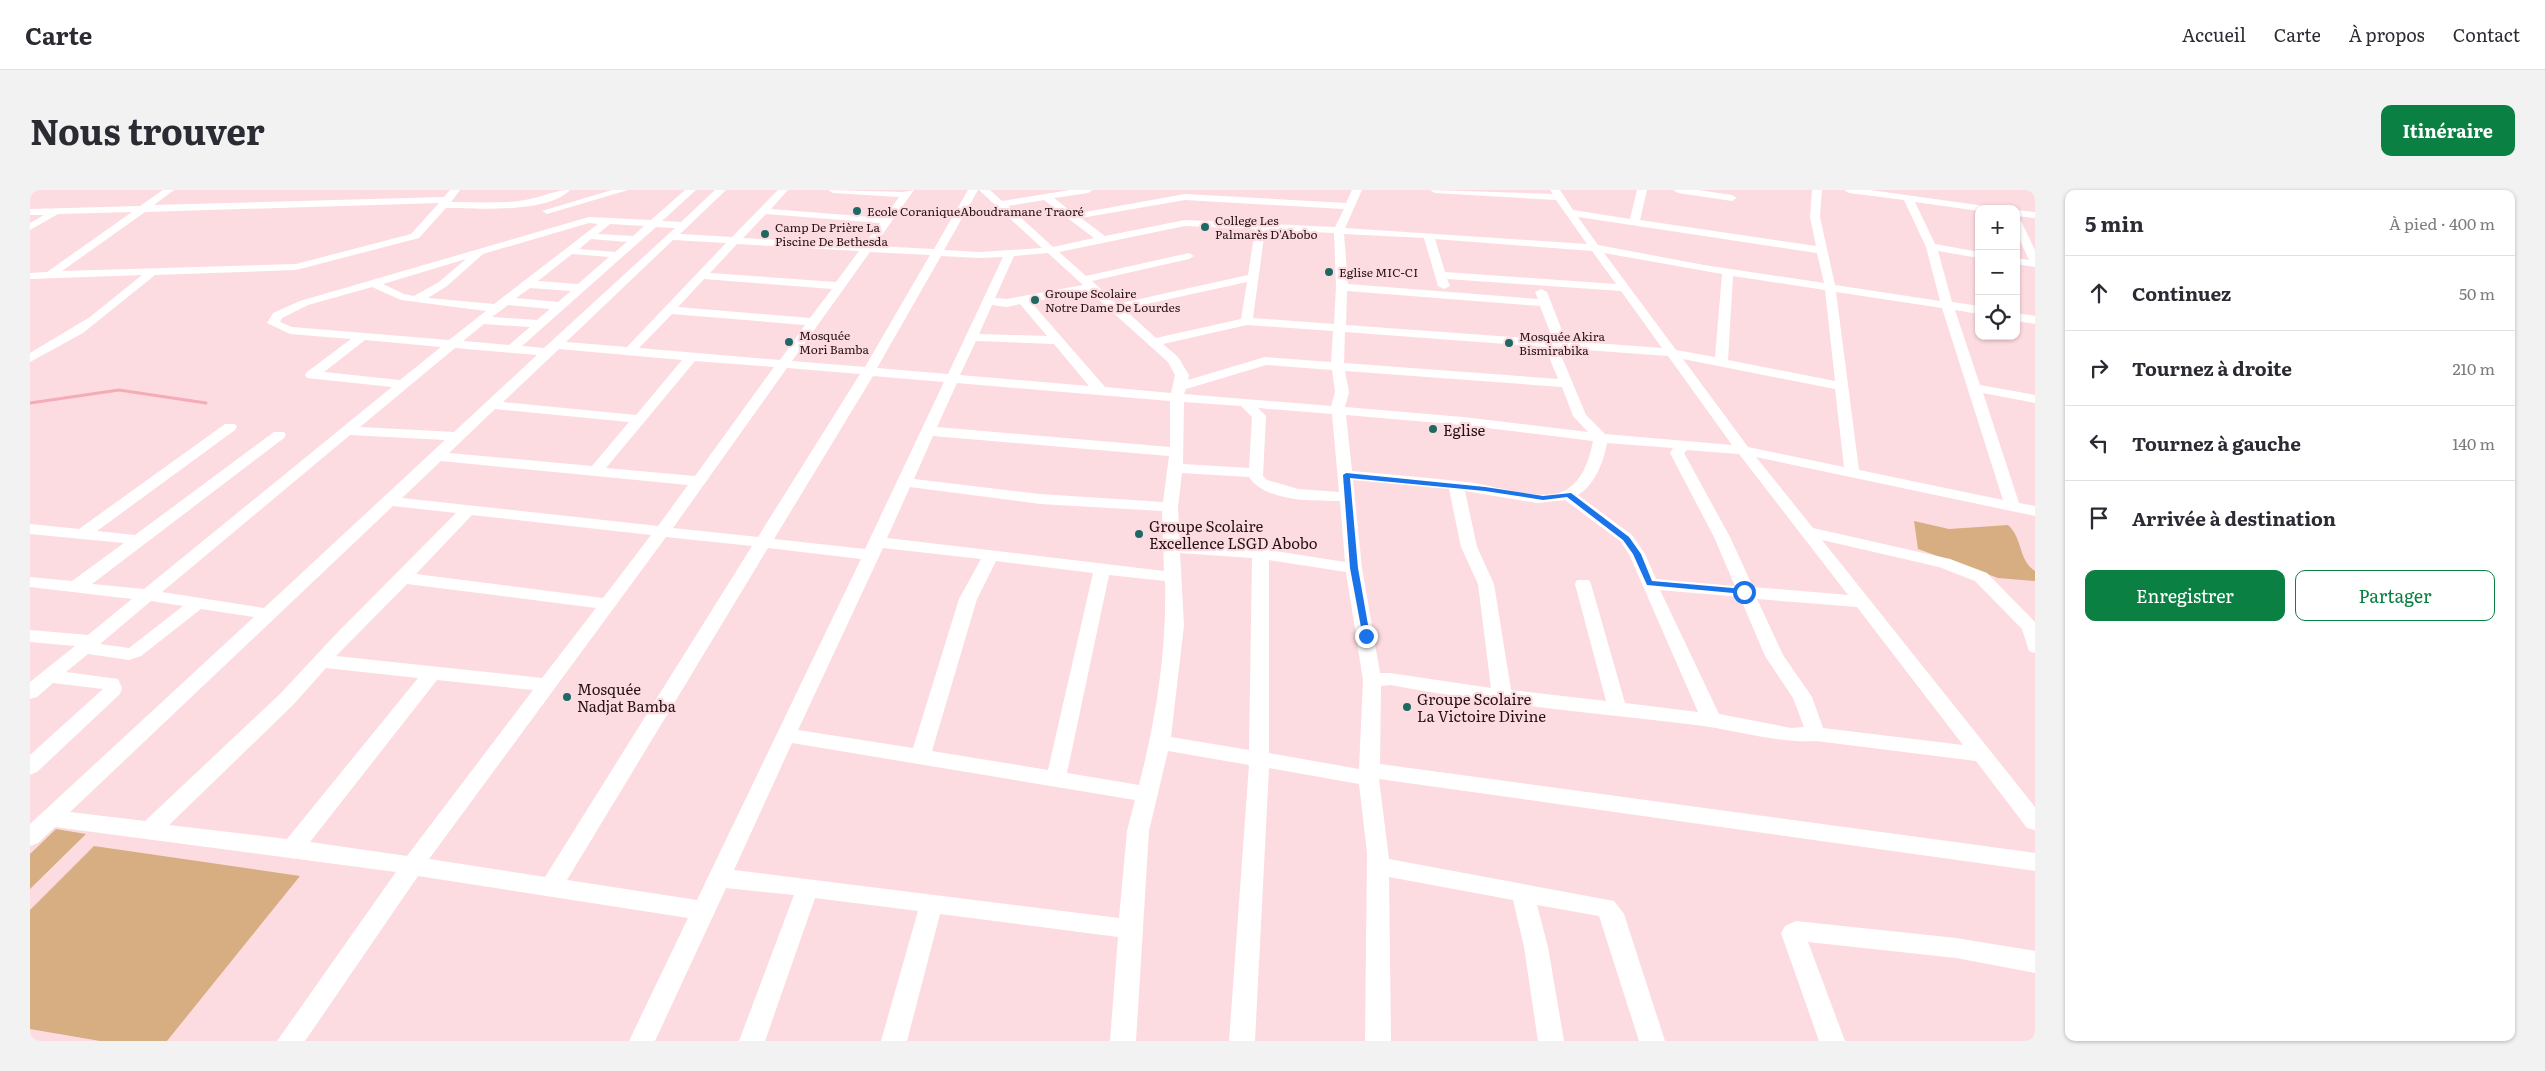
<!DOCTYPE html>
<html lang="fr">
<head>
<meta charset="utf-8">
<style>
	:root { --surface:#fff; --page:#f2f2f3; --text:#2b2b33; --muted:#7c7c81; --line:#e1e1e2; --accent:#0b8043 }
	body { margin:0; font-family:Literata,serif; background:var(--page); color:var(--text) }
	.controls { position:absolute; right:15px; top:15px; display:grid; overflow:hidden; border-radius:10px; box-shadow:0 1px 4px #0004 }
	.controls button { width:45px; height:45px; display:grid; place-items:center; padding:0; border:0; border-bottom:1px solid var(--line); background:var(--surface); color:var(--text); font:25px sans-serif }
	.stop { position:absolute; width:15px; height:15px; margin:-11px; border:4px solid #1a73e8; border-radius:50%; background:#fff }
	.stop.end { background:#1a73e8; border-color:#fff; box-shadow:0 1px 5px #0008 }
	.list { margin:0; padding:0; list-style:none }
	h2 { display:flex; justify-content:space-between; align-items:center; height:65px; margin:0; padding:0 20px; font-size:21px }
	h2 small { font-size:16px; font-weight:400; color:var(--muted) }
	.list li { display:grid; grid-template-columns:32px 1fr auto; gap:15px; align-items:center; box-sizing:border-box; height:75px; padding:0 20px; border-top:1px solid var(--line) }
	.list b { display:block; font-size:19px; white-space:nowrap }
	.list em { font-size:16px; font-style:normal; color:var(--muted) }
	.actions { display:flex; gap:10px; padding:15px 20px }
	.actions a { flex:1; padding:11px 0; border:1px solid var(--accent); border-radius:10px; text-align:center; font-size:18px; color:var(--accent) }
	.actions .main { background:var(--accent); color:#fff }
	.icon { flex:none; width:28px; height:28px; fill:none; stroke:currentColor; stroke-width:2; stroke-linecap:round; stroke-linejoin:round }
	.map { position:relative; flex:none; width:2005px; height:851px; overflow:hidden; border-radius:10px }
	header { display:flex; align-items:center; gap:30px; box-sizing:border-box; height:70px; padding:0 25px; background:var(--surface); border-bottom:1px solid var(--line) }
	header strong { font-size:24px }
	nav { display:flex; gap:28px; margin-inline-start:auto; font-size:18px }
	.intro { display:flex; align-items:center; justify-content:space-between; box-sizing:border-box; height:120px; padding:0 30px }
	h1 { margin:0; font-size:35px }
	.button { padding:12px 22px; border-radius:10px; background:var(--accent); color:#fff; font-size:18px; font-weight:700 }
	main { display:flex; gap:30px; padding:0 30px }
	aside { flex:1; background:var(--surface); border-radius:10px; box-shadow:0 1px 4px #0004 }
	.map>svg:first-child { display:block }
</style>
</head>
<body>
<header>
<strong>Carte</strong>
<nav><a>Accueil</a><a>Carte</a><a>À propos</a><a>Contact</a></nav>
</header>
<div class="intro"><h1>Nous trouver</h1><a class="button">Itinéraire</a></div>
<main>
<div class="map">
<svg width="2005" height="851" viewBox="0 0 2005 851">
	<rect width="100%" height="100%" fill="#fddce1"/>
	<path fill="#d7ae82" d="M1884,331l35,8 59,-4c15,13 10,35 27,46v10l-37,-3 -80,-29z
		M26,639l30,5 -56,55v-35z
		M64,656l206,30 -133,165h-67l-70,-12v-119z"/>
	<g fill="none" stroke-linecap="round" stroke-linejoin="round">
		<path stroke="#f4acb7" stroke-width="3" d="M0,213l89,-13 87,13"/>
		<path fill="#fff" fill-rule="evenodd" d="M133,0h11l-20,15 290,-8 6,-7h10l-9,12c24,0 49,2 74,-2 15,-2 29,-10 45,-10 -24,24 -92,18 -124,18l-27,30 -123,32 -141,5 -72,58 -53,29v-9l60,-36 52,-42 -112,4v-6l17,-1 85,-60 -74,2 -28,16v-7l14,-8h-14v-6l110,-3zM409,13l-28,31 -115,30 -234,7 83,-59z
			M582,0h16l-81,24 -5,-3z
			M655,0h11l-34,31 19,1 34,-32h11l-46,44 52,3 46,-47h10l-17,19 113,9 15,-21 -66,-4 -5,-3 75,2 11,-2 -40,56 60,3 34,-59h10l-34,60 36,2 62,-4 -63,-58h11l12,11 68,-11h23l-5,3 -34,5 20,16 111,-20 161,9 6,-13h10l-17,38 242,16 -31,-44 -121,-7 -5,-3 123,4 -3,-4h10l13,20 57,9 7,-29h10l-7,30 176,26 -6,-29 2,-27h10l-2,27 15,68 105,16 -14,-54 -22,-47 -55,-7 -5,-3h26l122,17 1,2h-14v2l-64,-9 20,42 44,8v6l-41,-7 14,51 27,4v8l-24,-4 25,75 55,10v8l-52,-10 36,110 16,3v10l-279,-59 57,71 137,31 37,14 48,49v31l-6,-2 -7,-22 -47,-48 -36,-14 -117,-27 213,267v23l-8,-2 -51,-67 -160,-20c-41,2 -80,-11 -120,-16 -102,-12 -205,-21 -306,-40l-9,1 -1,78 655,89v18l-656,-92 10,80 225,42 10,13 41,127h-26l-40,-125 -62,-11 11,42 16,94h-26l-14,-94 -11,-47 -124,-23 2,164h-26l2,-188 -8,-69 -90,-16 -14,273h-26l20,-276 -81,-14 -19,80 -13,210h-26l8,-104 -178,-23 -33,127h-26l37,-130 -103,-13 -50,143h-26l55,-146 -68,-7 -71,153h-26l59,-123 -270,-42 -113,165h-28l119,-169 -341,-45 -17,16 -8,3v-22l224,-207 -53,-8 -60,47 -12,4 -41,-6 -22,18 52,7 4,9 -2,6 -83,78 -7,3v-20l73,-66 -50,-6 -16,14 -7,2v-17l45,-36 -45,-4v-12l58,5 44,-36 -102,-12v-10l42,4 52,-38 -94,-9v-10l49,5 146,-105h10l2,3 -2,3 -138,101 38,4 139,-103h10l2,3 -2,3 -192,146 52,5 248,-202 -85,-9 -2,-3 2,-3 44,-33 -61,-5 -23,-11 6,-10 27,-12 289,-84 62,3zM1014,10l50,38 -41,9 -45,-41zM1155,10l159,9 -9,18 -150,-7 -80,16 -24,-18zM736,24l114,9 -16,22 -121,-7zM1548,27l239,36 7,30 -120,-18 -106,-20zM559,33l9,1 -104,80 -66,-6 19,-12 36,-32zM580,34l34,2 -11,10 -35,-2zM1155,36l70,3 -7,46 -131,29 -25,-23 97,-22 5,-3 -5,-3 -103,23 -27,-24zM626,37l19,1 -131,120 -22,-2zM1235,40l69,3 2,54 -2,37 -81,-6zM1314,44l80,4 14,48 6,3 6,-3 -3,-7 174,12 41,57 -96,-7 -19,-49 -6,-3 -6,3 3,7 -190,-15zM561,49l36,3 -12,10 -36,-3zM1405,49l157,12 24,33 -171,-12zM643,50l53,3 -99,104 -61,-5zM707,54l122,7 -23,31 -126,-9zM840,62l60,3 -65,112 -73,-6zM1018,63l35,32 -76,14 -12,-1 19,-42zM1574,63l118,21 -7,83 -39,-7zM542,64l37,3 -31,27 -40,-3zM911,66l39,2 23,-1 -55,117 -71,-6zM436,69l-27,23 -25,14 -10,-2 -21,-10zM1703,86l92,14 10,91 -107,-21zM674,89l128,10 -22,29 -132,-11zM1217,92l-6,37 -85,19 -32,-29zM342,97l29,13 85,11 -37,29 -157,-13 -12,-5 2,-4 26,-13zM500,98l41,3 -13,11 -42,-4zM1059,101l79,71 7,13 -4,18 -66,-6 -74,-85zM1317,101l193,15 13,34 -207,-15zM1806,102l106,16 61,192 -144,-30zM990,114l27,32 -68,-2 13,-29 15,2zM478,115l42,4 -13,11 -45,-3zM642,124l133,11 -25,35 -141,-12zM454,134l46,3 -21,18 -46,-4zM1217,135l86,6 -2,31 -66,-5 -77,23 1,-5 -11,-18 -15,-13zM1315,142l200,15 13,32 -214,-16zM335,150l76,7 -41,33 -76,-8zM946,151l78,3 35,42 -129,-11zM425,158l82,7 -83,77 -94,-5zM1528,158l110,8 64,89 -127,-11 -19,-19zM529,159l123,11 -46,55 -133,-13zM1653,169l152,30 9,78 -96,-20zM665,171l79,6 -79,109 -89,-8zM1236,175l66,5 3,22 -4,14 -147,-12 2,-5zM757,178l73,6 -102,163 -85,-9zM1315,181l217,16 11,29 15,16 -125,-15 -118,-10 4,-15zM843,186l71,6 -79,167 -91,-10zM927,193l213,18v46l-233,-20zM1154,212l57,4 11,11 -3,51 -66,-4zM1228,218l74,6 7,78 -41,-3 -31,-9 -4,-4 3,-60zM465,219l134,13 -37,44 -143,-13zM1316,225l117,10 130,16c-4,20 -11,42 -31,51 -22,9 -70,-7 -95,-10 -38,-4 -77,-8 -115,-11zM320,245l95,5 -181,168 -102,-16zM903,246l236,20 -6,46 -123,-8 -126,-15zM1577,253l66,5 -3,5 44,84 21,49 -79,-7 -11,-25 -13,-19 -54,-40c18,-12 25,-32 29,-52zM1657,260l52,4 109,141 -95,-8 -23,-50 -46,-84zM411,271l247,24 -30,41 -256,-28zM1152,283l67,4c17,25 63,24 91,24l5,61 -76,-12 -2,-9h-12l-2,8 -73,-5 -2,-37zM1323,290l96,9 12,58 17,37 13,104 -101,-15h-10l-18,-105zM880,297l130,17 122,7 2,60 -277,-33zM1435,301l72,12 28,-3 55,41 9,13 69,158 -73,-9 -34,-119 -2,-4h-12l-2,4 31,117 -95,-11 -17,-106 -17,-37zM363,316l63,7 -121,122 -55,59 -135,127 -75,-9zM442,325l179,20 -48,63 -187,-24zM636,347l86,9 -207,331 -116,-18zM738,358l93,11 -164,341 -130,-20zM853,358l98,11 -22,40 -46,149 -115,-18zM1150,363l72,5 -3,192 -78,-13 13,-112zM1239,370l77,12 17,108 -4,89 -90,-16zM966,371l97,12 -45,197 -116,-19 45,-152zM1079,385l56,6c2,69 -9,138 -26,204l-72,-12zM377,394l189,24 -54,70 -206,-22zM1630,400l80,7 25,59 28,42 11,29 -13,1 -72,-14zM1727,409l100,8 106,138 -140,-17 -11,-31 -29,-42zM121,411l32,5 -54,42 -29,-4zM296,478l92,10 -131,161 -118,-14 125,-121zM407,490l96,10 -126,166 -97,-14zM762,553l343,57 -8,31 -8,87 -385,-48z
			M1643,0h25l34,5 5,3 -5,3 -54,-8z
			M1986,20l19,2v6l-19,-2z
			M1986,28l5,3 14,29v17l-19,-3v-6l13,2 -13,-28z
			M1986,123l19,3v8l-19,-3z
			M1766,731l160,17 79,13v22l-79,-15 -148,-16 37,99h-26l-38,-108 4,-7z"/>
	</g>
	<path fill="#1a73e8" d="M1316,283l139,14 58,9 28,-3 58,44 12,17 11,27 92,8 4,3 -4,2 -97,-9 -14,-31 -10,-14 -56,-43 -24,3 -58,-9 -135,-13 8,90 12,68 -7,2 -13,-70 -7,-93z"/>
	<g fill="#1e6964" stroke="#fddce1" stroke-width="2">
		<circle cx="827" cy="21" r="5"/>
		<circle cx="1175" cy="37" r="5"/>
		<circle cx="735" cy="44" r="5"/>
		<circle cx="1299" cy="82" r="5"/>
		<circle cx="1005" cy="110" r="5"/>
		<circle cx="759" cy="152" r="5"/>
		<circle cx="1479" cy="153" r="5"/>
		<circle cx="1403" cy="239" r="5"/>
		<circle cx="1109" cy="344" r="5"/>
		<circle cx="537" cy="507" r="5"/>
		<circle cx="1377" cy="517" r="5"/>
	</g>
	<g text-anchor="middle" dominant-baseline="central" stroke-width="4.5" stroke-linejoin="round" paint-order="stroke">
		<g font-size="12" fill="#251215" stroke="#fddce1" text-anchor="start">
			<text x="837" y="21">Ecole CoraniqueAboudramane Traoré</text>
			<text x="1185" y="30">College Les<tspan x="1185" dy="14">Palmarès D'Abobo</tspan></text>
			<text x="745" y="37">Camp De Prière La<tspan x="745" dy="14">Piscine De Bethesda</tspan></text>
			<text x="1309" y="82">Eglise MIC-CI</text>
			<text x="1015" y="103">Groupe Scolaire<tspan x="1015" dy="14">Notre Dame De Lourdes</tspan></text>
			<text x="769" y="145">Mosquée<tspan x="769" dy="14">Mori Bamba</tspan></text>
			<text x="1489" y="146">Mosquée Akira<tspan x="1489" dy="14">Bismirabika</tspan></text>
		</g>
		<g font-size="15" fill="#251215" stroke="#fddce1" text-anchor="start">
			<text x="1413" y="239">Eglise</text>
			<text x="1119" y="335">Groupe Scolaire<tspan x="1119" dy="17">Excellence LSGD Abobo</tspan></text>
			<text x="547" y="498">Mosquée<tspan x="547" dy="17">Nadjat Bamba</tspan></text>
			<text x="1387" y="508">Groupe Scolaire<tspan x="1387" dy="17">La Victoire Divine</tspan></text>
		</g>
	</g>
</svg>
<div class="controls">
<button>+</button>
<button>−</button>
<button><svg class="icon" aria-label="locate" viewBox="0 0 24 24"><circle cx="12" cy="12" r="6"/><path d="M12 2v4M12 18v4M2 12h4M18 12h4"/></svg></button>
</div>
<div class="stop" style="left:1714px;top:402px"></div>
<div class="stop end" style="left:1336px;top:446px"></div>
</div>
<aside>
<h2>5 min<small>À pied · 400 m</small></h2>
<ul class="list">
<li><svg class="icon" aria-label="ahead" viewBox="0 0 24 24"><path d="M12 20V5M6 11l6-6 6 6"/></svg><div><b>Continuez</b></div><em>50 m</em></li>
<li><svg class="icon" aria-label="right" viewBox="0 0 24 24"><path d="M7 20v-9h11M14 6l5 5-5 5"/></svg><div><b>Tournez à droite</b></div><em>210 m</em></li>
<li><svg class="icon" aria-label="left" viewBox="0 0 24 24"><path d="M17 20v-9H6M10 6l-5 5 5 5"/></svg><div><b>Tournez à gauche</b></div><em>140 m</em></li>
<li><svg class="icon" aria-label="arrive" viewBox="0 0 24 24"><path d="M6 21V4h12l-3 4 3 4H6"/></svg><div><b>Arrivée à destination</b></div></li>
</ul>
<div class="actions"><a class="main">Enregistrer</a><a>Partager</a></div>
</aside>
</main>
</body>
</html>
